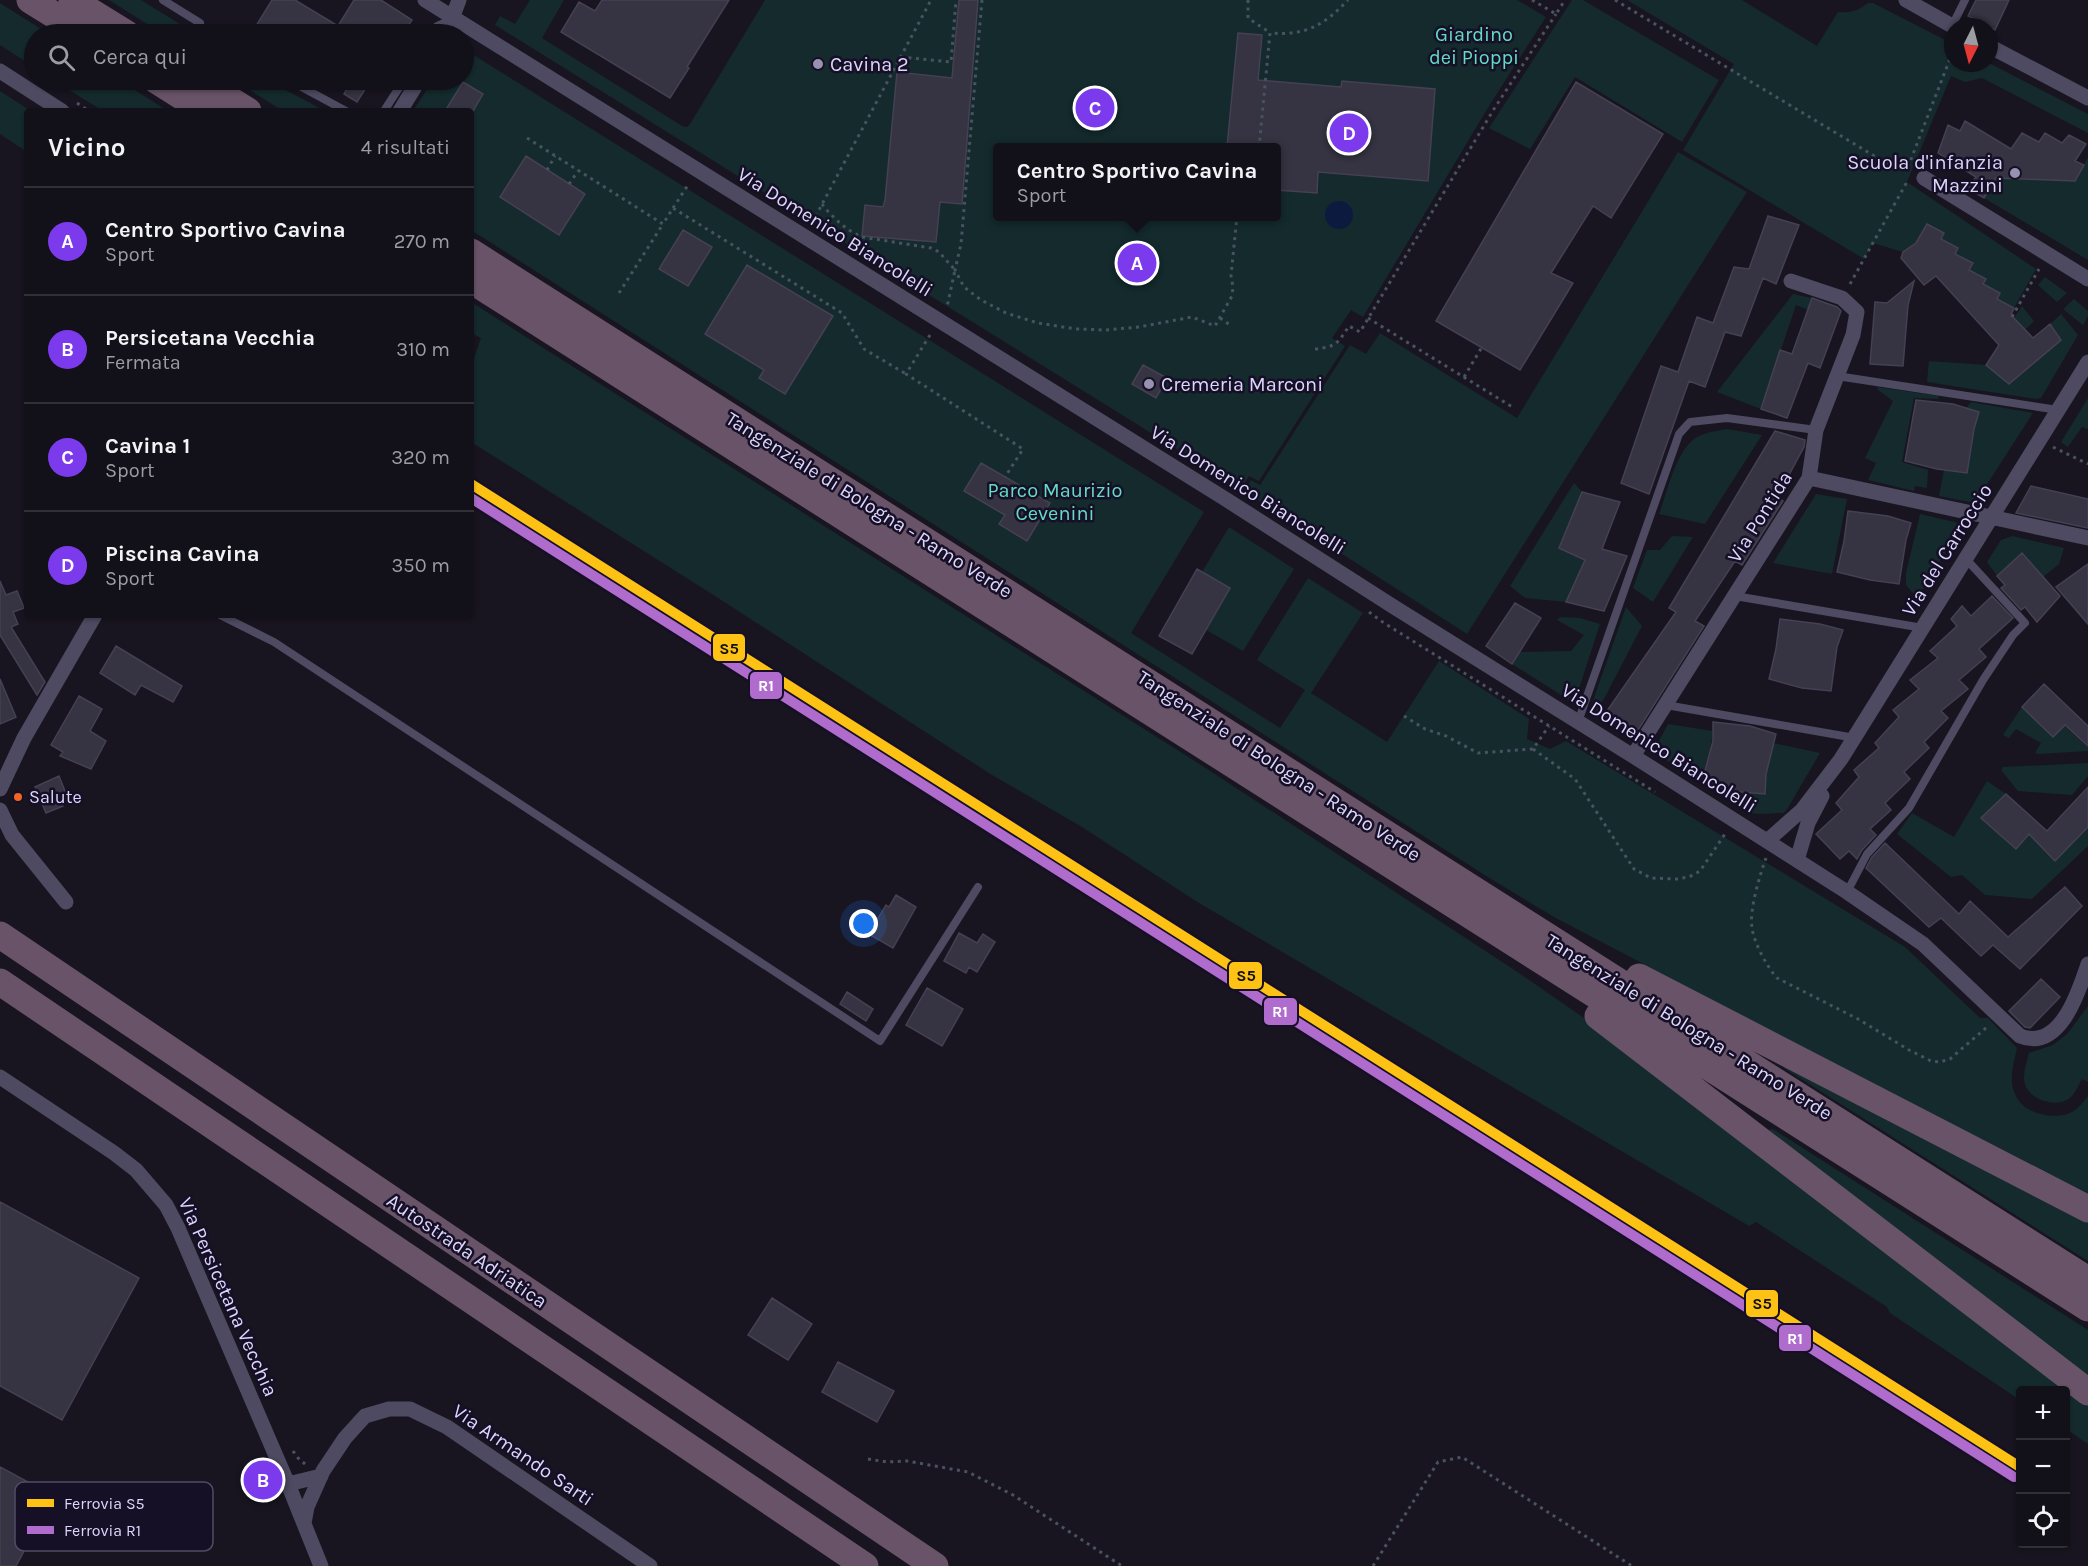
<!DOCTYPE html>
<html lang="it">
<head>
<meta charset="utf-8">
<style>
	:root { --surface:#121018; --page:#1f1e25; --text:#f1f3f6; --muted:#9c9da2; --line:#313037; --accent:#7c3aed }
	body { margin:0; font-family:Karla,sans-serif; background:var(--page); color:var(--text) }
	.controls { position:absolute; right:18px; bottom:18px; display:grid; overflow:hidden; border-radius:6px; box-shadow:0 2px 4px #0004 }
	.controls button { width:54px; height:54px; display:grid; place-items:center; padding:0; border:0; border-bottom:2px solid var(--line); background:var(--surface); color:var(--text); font:30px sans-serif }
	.compass { position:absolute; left:1944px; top:18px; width:54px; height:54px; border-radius:50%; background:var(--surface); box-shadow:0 2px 4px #0004; rotate:186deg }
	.you { position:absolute; left:864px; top:924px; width:21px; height:21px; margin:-15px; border:4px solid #fff; border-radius:50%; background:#1a73e8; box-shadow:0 0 0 9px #1a73e833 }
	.badge { display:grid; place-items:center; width:39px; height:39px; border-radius:50%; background:var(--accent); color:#fff; font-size:20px; font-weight:700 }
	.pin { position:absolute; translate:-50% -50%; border:3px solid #fff; box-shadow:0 2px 6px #0006 }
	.popup { position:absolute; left:993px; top:143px; width:288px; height:78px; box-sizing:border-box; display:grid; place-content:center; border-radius:6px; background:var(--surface); filter:drop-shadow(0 2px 4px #0005); font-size:20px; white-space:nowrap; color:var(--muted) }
	.popup b { font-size:22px; color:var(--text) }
	.popup::after { content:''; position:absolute; left:50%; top:100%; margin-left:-12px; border:12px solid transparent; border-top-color:var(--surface) }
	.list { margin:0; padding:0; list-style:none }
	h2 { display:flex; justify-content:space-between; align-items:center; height:78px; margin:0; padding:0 24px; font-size:26px }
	h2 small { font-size:20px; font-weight:400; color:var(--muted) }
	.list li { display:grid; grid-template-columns:39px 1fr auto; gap:18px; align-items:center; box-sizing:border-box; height:108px; padding:0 24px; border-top:2px solid var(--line) }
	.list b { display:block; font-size:22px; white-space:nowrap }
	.list p { margin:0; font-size:20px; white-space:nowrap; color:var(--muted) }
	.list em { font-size:20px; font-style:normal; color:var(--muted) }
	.icon { flex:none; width:33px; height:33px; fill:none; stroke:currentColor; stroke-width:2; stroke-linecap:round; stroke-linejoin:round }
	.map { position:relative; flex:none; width:2088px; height:1566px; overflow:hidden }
	.search { position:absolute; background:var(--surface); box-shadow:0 2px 4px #0004; left:24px; top:24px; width:450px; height:66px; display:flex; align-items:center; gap:15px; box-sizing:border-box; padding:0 21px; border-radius:33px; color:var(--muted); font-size:22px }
	.panel { position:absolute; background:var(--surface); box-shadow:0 2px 4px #0004; left:24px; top:108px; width:450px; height:510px; border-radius:6px }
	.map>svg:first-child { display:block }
</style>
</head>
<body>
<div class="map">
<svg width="2088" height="1566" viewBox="0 0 2088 1566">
	<rect width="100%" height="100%" fill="#181520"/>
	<path fill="#142a2d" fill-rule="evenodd" d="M109,0h32l55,34h-33z
		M530,0h34l-22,38 140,88 5,1 3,-3 75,-124h752l29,17 -57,89 -126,211 -12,-7 -19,28 13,8 -86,135 -10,-5 -8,13 -746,-464 5,-9 15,8zM998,148h278v68h-278z
		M1572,0h11l136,80 -37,62 -107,-65 -45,72 -41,-21z
		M1627,0h115l75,46 21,-34c13,1 20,-1 30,-9h5l80,41v19h36l99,51v19l-106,-55 -17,4 -14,-6 -44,106 129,87 -22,39 -17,-9 3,-6 -17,-9 -14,-14 3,-7 -17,-9 3,-6 -17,-9 3,-6 -17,-9 -11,19 -13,9 -30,-9 -9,16 -181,-109 51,-86z
		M0,3l49,31h-15v33l-34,-22z
		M464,49l740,463 -73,121 149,95 25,-38 -48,-30 51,-82 55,35 -52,80 76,49 52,-81 90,58 -2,20 23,10 16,-8 339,206 75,71h8l29,30c-3,15 -9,31 -2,46 8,20 38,27 57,18 7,-4 11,-10 16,-16v101l-534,-280 -63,-38 -1020,-649v-119h-58l20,-31h31z
		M53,80h66l49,31h-65z
		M234,80h33l58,31h-42z
		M0,91l31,20h-4v41l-27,-18z
		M1678,152l69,40 -280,442 -223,-143 7,-11 9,5 90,-140 16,9 14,-21 137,85z
		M2088,157v103l-104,-62 12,-20 88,-13z
		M2045,277l22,16 -10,9 -19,-17z
		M1793,294l19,4 -4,12 -12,-5 -35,104 -44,-17z
		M2074,299l14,12v5l-5,9 -20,-16z
		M471,302l730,463 315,206 84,58 488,376v39l-22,-15v-39h-46v10l-130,-87 -3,-6 -131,-85 -7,4 -550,-323 -117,-76 -90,-52 -277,-179 -244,-154v-75l10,-29 -10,-5z
		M2022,306l12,15 -9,9 -11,-12z
		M2061,314l17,21 -37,63 -5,1 -109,-17 2,-21 57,4 23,19 52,-44 -11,-16z
		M1877,387l62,9 -1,3 -24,-1 -12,64 26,8 -1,18 -12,-2 -1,5 -46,-11 8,-17 -11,-5 28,-57 -15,-11z
		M2088,398v31l-6,-2 -14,20 -7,-5z
		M1971,402l62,11 -58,90 -36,-7 5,-26 23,2 7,-43 5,-17 -13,-4z
		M1727,429l35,6 -57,89 -46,-10c9,-23 17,-67 40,-78 8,-4 19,-5 28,-7z
		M1574,483l8,9 -22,56 25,12 -19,42 -41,-4 -15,-12z
		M1816,494l31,5 -15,75 -59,-11z
		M1920,514l43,10 -46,74 -11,-13v-12z
		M1229,527l65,42 -51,82 -37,-21 24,-42 -28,-16z
		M1672,536l21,1 -40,65 -20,-14 14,-38h13z
		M2012,536l52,12 -5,16 -16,13 -21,-24 -25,23 -10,-14 14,-22z
		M1626,607l16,19 -47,90 -6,-4z
		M1560,617l20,1 20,6 -25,77 -3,1 -60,-38 8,-12 51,-1 13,-16 -27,-15z
		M2022,707l31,30 10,-12 25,22v4l-50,3 -3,-1 6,-10 -25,-14 -7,9 -6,-3z
		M1668,724l45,7 -5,33 -6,18 -49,-30z
		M1773,743l47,10 -34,58 -3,2c-15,0 -39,5 -46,-10l4,-11 24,2 1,-20z
		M2088,763v13l-16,19 -54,-4 -17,-21 2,-3z
		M1987,781l19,13 -24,24 33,31 14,-15 59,-7v19l-56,53 -47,-4 -23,-20 -11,2 -54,-43 15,-21 42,24z
		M2088,1006v76l-6,-3c-3,5 -6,13 -10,17 -14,15 -49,3 -48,-19 0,-7 3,-16 5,-24l24,-8 15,-12z
		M1785,1065l303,156v40l-304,-193z
		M1770,1129h3l315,201v50l-321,-248z"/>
	<path fill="#0d1a3f" d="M1325 215a14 14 0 1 1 28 0a14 14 0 1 1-28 0Z"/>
	<path fill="#363342" stroke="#454053" stroke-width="1.5" d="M272,0h23l43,26 16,-26h27l31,20 -9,14h-152z
		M602,0h127l-42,67 2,1 -19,30 -109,-66 18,-30 16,9z
		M959,0h19l-16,204 -22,-2 -4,40 -74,-6 3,-31 18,2 2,-7 12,-128 55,6z
		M1976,0h33l-14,30 -27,-14z
		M1238,33l24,2 -4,45 83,7 1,-6 93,8 -7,92 -110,-9 -1,21 -41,-3v-43h-49z
		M352,80h19l-14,22 -13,-8z
		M463,82l20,12 -10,17h-28z
		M1576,82l87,52 -52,84 -18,-12 -42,67 22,10 -53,87 -84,-49z
		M1965,121l46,28 11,-16 17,9 6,-9 17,10 7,-8 17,9 -11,17 9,4 -9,16 -79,-3 -12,20 -17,-10 9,-11 -38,-24 10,-28 12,6z
		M526,156l59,38 -26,41 -59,-38z
		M1768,216l31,9 -23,59 -13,-6 -22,58 -16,-4 -20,55 -16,-6 -40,113 -28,-11 40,-117 17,6 19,-55 16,6 21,-56 15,2z
		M1927,224l17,9 -3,6 17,9 -3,6 18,9 -4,7 17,9 -3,5 17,9 -3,6 17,9 -3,7 22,23 17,-14 11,16 -52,44 -23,-19 13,-20 -63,-69 -12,9 -23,-27 2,-6 13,-9z
		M683,230l29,17 -24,39 -29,-17z
		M747,265l86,51 -48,78 -26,-16 5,-8 -59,-36z
		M1914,281l-6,24 -5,61 -33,-2 5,-62 12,1z
		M1812,298l25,9 4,4 -21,57 -12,-5 -21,55 -26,-9 19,-59 12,4z
		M1143,365l24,13 -11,20 -24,-14z
		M1916,400l37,4 26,8 -5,17 -7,44 -30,-4 -32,-8z
		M1775,431l30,9 -1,7 -27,50 6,4 -41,64 -7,-4 -40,60 9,5 -71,112 -31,-20 74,-106 -7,-4z
		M981,463l69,40 -23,38 -28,-17 6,-9 -41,-24z
		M2031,486l57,13v29l-72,-15z
		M1582,492l38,10 -18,47 25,7 -23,55 -38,-9 19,-42 -26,-12z
		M1848,511l40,5 23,7 -5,17 -7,44 -29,-4 -33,-8 7,-31z
		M2022,553l38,43 -23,26 -12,-15 -4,3 -20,-22 4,-3 -8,-9z
		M2088,564v60l-32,-37z
		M1197,569l33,19 -38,66 -33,-18z
		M0,581l6,14 11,-4 7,17 -11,4 5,12 -7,3 34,55 -8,13 -37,-60z
		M1992,596l21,22 -34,31 7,8 -27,23 9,9 -27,22 7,7 -24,24 5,6 -25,24 6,7 -25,24 6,7 -21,19 6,6 -14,15 -5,9 -8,-8 -9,8 -24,-25 26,-24 -6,-7 23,-26 -5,-7 25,-22 -4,-5 24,-26 -6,-7 26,-21 -9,-9 28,-22 -8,-7 27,-25 -6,-7 11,-13 9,10z
		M1515,603l26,15 -29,46 -26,-18z
		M1780,619l40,5 23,6 -6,17 -6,44 -29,-3 -33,-9 7,-30z
		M116,646l66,40 -9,16 -32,-17 -6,10 -35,-22z
		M0,679l16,38 -16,7z
		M2044,684l44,42v20l-23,-21 -12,12 -31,-30z
		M79,696l23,13 -12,22 16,10 -15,28 -31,-13 3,-4 -12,-7z
		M1713,722l37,4 26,8 -10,40 -1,20 -35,-3 -28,-9 11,-41z
		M59,776l8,20 -7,3 3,7 -17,7 -11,-26z
		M2088,787v40l-33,34 -26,-27 -13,15 -35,-31 25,-24 41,37z
		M1885,843l74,71 11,-13 38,36 57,-50 17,19 -62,63 -27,-24 -12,11 -40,-38 -12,9 -63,-59 6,-11z
		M896,895l20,12 -23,41 -21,-12 6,-11 -3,-2 11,-18 3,2z
		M959,933l18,10 6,-9 12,8 -18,30 -8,-5 -3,6 -22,-12z
		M2041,979l19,18 -30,31 -5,-1 -16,-16z
		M927,988l36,21 -21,37 -36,-21z
		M847,992l26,17 -7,12 -26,-17z
		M0,1202l139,76 -77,142 -62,-34z
		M772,1298l40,26 -24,36 -40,-25z
		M838,1362l56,29 -17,31 -55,-30z
		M0,1467l54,29 -38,70h-16z"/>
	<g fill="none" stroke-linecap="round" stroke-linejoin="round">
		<path stroke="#485261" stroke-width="3" stroke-dasharray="3 4.5" stroke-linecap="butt" d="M982,0l-21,244 -6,26 9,17 17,13 25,13 32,10 38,6 29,1 34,-3 53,-10 23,9 17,-30 1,-9 -2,-11 6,-60
			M1248,0v18l21,14
			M1532,0l24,14 9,-14
			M1615,0l281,169 12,-2 2,2
			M901,57l50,5 5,-62
			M77,103l12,8
			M527,138l136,86 10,-16 169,105 22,36 42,25
			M1259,148l11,-115c36,3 54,-8 78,-33
			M1908,167l45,-116
			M547,170l8,-14
			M569,184l9,-13
			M822,204c10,13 25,27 40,33l69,11 8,4 16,18 -8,37
			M673,208l15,-23
			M812,223l119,-223
			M1850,284l58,-104
			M619,293l44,-69
			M2012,317l27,-48
			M1220,318l10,7
			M1368,318l146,90
			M930,335l-24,39 117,75 -18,28
			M1315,349c21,-2 23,-6 34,-23l11,6 134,-223 62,-95
			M1464,377l18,-30
			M2053,447l35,17
			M1369,612l15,11 271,169
			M1404,716l21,13 21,7 32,17 55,-4 16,-23
			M1533,749l42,30 59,90 17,9 26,1 12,-2 11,-6 25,-37 -3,-1
			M1766,858c-6,16 -17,53 -14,69 1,14 15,40 25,51l81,41 51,31 22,11 9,1 10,-3 37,-32
			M293,1451l5,7 7,6
			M868,1459l19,3 20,-1 61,11 45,23 109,71
			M1373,1566l65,-104 24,-5 170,109"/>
		<path stroke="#4d4a61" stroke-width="8" d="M163,0l37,23
			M1952,26l13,-26
			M431,34l6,-8 15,-7
			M296,84l50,27
			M384,111l20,-31
			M1837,376l221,34
			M1735,596l188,32
			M220,615l54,27 606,399 98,-154
			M1666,705l189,33
			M1578,722l101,-288 11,-12 37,-4 89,12
			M1847,892l20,-38 42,-46 74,-128 30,-45 12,-12 -59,-64"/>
		<path stroke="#4d4a61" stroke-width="15" d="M425,0l802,500 167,107 239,149 214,136 76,52 97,92c40,16 59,-45 68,-72
			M1906,0l48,27
			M446,34l13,-34
			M1989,46l99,52
			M0,71l62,40
			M400,111l19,-31
			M1924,178l164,101
			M1809,478l279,60
			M1633,756l176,-278 7,-48 37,-95 4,-23 -15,-14 -51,-17
			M0,789l24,-51 71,-123
			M0,810l12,25 54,67
			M1767,841l35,-31 39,-51 247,-397
			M1797,860l11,-37 14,-27
			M0,1077l114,76 22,17 30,35 12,23 110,256 33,82
			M288,1484l33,-8
			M304,1523l3,-16 16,-36 22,-33 20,-22 24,-7h21l37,18 203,139"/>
		<path stroke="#685368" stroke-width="27" d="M30,0l55,34
			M72,0l55,34
			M156,80l49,31
			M198,80l50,31
			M471,252l1617,1028
			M471,280l1617,1028
			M0,935l935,631
			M1639,977l449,232
			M0,982l865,584
			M1598,1016l490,376"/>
		<g stroke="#151025" stroke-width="15">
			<path id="rail-1" d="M471,484l1549,983"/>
		</g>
		<g stroke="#151025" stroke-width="15">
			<path id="rail-2" d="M471,498l1543,979"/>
		</g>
		<use href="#rail-1" stroke="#fdc214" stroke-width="10"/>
		<use href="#rail-2" stroke="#b06ccc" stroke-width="10"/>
	</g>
	<g fill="#9892b0" stroke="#151025" stroke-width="2">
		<circle cx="818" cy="64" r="6"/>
		<circle cx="2015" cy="173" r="6"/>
		<circle cx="1149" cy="384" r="6"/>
	</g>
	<circle fill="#f26522" stroke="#151025" stroke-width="2" cx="18" cy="797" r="5"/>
	<g text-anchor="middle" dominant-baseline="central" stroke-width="5" stroke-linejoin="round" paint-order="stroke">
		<g font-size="18" fill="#ddd5fd" stroke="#151025" text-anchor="start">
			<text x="29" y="797">Salute</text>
		</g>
		<g font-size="20" fill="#64dbc7" stroke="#151025">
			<text x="1474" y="34">Giardino<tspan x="1474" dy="23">dei Pioppi</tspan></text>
			<text x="1055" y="490">Parco Maurizio<tspan x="1055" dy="23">Cevenini</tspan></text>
		</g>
		<g font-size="20" fill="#ddd5fd" stroke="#151025" text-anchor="start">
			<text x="830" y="64">Cavina 2</text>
			<text x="2003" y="162" text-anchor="end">Scuola d'infanzia<tspan x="2003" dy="23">Mazzini</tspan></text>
			<text x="1161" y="384">Cremeria Marconi</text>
		</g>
		<g font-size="20" fill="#ddd5fd" stroke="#151025">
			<text transform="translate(835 232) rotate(32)">Via Domenico Biancolelli</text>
			<text transform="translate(1248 490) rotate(32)">Via Domenico Biancolelli</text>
			<text transform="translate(869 505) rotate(32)">Tangenziale di Bologna - Ramo Verde</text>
			<text transform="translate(1760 517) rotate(-58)">Via Pontida</text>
			<text transform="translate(1947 550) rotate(-58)">Via del Carroccio</text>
			<text transform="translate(1659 748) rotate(32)">Via Domenico Biancolelli</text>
			<text transform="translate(1279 766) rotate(33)">Tangenziale di Bologna - Ramo Verde</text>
			<text transform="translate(1689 1027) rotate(32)">Tangenziale di Bologna - Ramo Verde</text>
			<text transform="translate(467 1251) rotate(34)">Autostrada Adriatica</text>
			<text transform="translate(228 1297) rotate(66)">Via Persicetana Vecchia</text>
			<text transform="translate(523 1455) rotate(34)">Via Armando Sarti</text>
		</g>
	</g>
	<rect x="15" y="1482" width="198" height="69" rx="9" fill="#151025" stroke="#514b66" stroke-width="1.5"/>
	<rect x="27" y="1499" width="27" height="8" fill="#fdc214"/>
	<rect x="27" y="1526" width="27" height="8" fill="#b06ccc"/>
	<g font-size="16" fill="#ddd5fd">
		<text x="64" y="1509">Ferrovia S5</text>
		<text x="64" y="1536">Ferrovia R1</text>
	</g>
	<g stroke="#151025" stroke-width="2">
		<rect x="712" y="633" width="34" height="29" rx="6" fill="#fdc214"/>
		<rect x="749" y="671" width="34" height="29" rx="6" fill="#b06ccc"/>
		<rect x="1228" y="961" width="35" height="29" rx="6" fill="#fdc214"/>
		<rect x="1263" y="997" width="35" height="29" rx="6" fill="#b06ccc"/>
		<rect x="1745" y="1289" width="34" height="29" rx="6" fill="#fdc214"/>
		<rect x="1778" y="1324" width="34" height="28" rx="6" fill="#b06ccc"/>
	</g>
	<g font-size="16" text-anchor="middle" font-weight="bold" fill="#fff">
		<text x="766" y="691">R1</text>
		<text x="1280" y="1017">R1</text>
		<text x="1795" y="1344">R1</text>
	</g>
	<g font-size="16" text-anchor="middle" font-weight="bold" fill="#111">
		<text x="729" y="654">S5</text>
		<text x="1246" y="981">S5</text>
		<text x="1762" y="1309">S5</text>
	</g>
</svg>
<div class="controls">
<button>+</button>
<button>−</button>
<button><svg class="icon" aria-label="locate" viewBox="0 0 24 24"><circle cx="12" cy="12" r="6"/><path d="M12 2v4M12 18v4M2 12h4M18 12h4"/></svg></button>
</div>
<svg class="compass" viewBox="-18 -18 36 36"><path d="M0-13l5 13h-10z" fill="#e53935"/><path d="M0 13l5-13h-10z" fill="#9c9da2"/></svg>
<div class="you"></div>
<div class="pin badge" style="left:1137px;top:263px">A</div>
<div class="popup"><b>Centro Sportivo Cavina</b>Sport</div>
<div class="pin badge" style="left:263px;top:1480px">B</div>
<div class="pin badge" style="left:1095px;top:108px">C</div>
<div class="pin badge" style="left:1349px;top:133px">D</div>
<div class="search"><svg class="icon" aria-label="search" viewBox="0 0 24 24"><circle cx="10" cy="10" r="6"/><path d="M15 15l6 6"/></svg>Cerca qui</div>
<section class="panel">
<h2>Vicino<small>4 risultati</small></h2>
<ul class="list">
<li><span class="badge">A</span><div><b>Centro Sportivo Cavina</b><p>Sport</p></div><em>270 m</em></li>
<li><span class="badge">B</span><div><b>Persicetana Vecchia</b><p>Fermata</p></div><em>310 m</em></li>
<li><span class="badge">C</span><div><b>Cavina 1</b><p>Sport</p></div><em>320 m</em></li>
<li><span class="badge">D</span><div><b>Piscina Cavina</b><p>Sport</p></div><em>350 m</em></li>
</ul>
</section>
</div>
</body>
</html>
